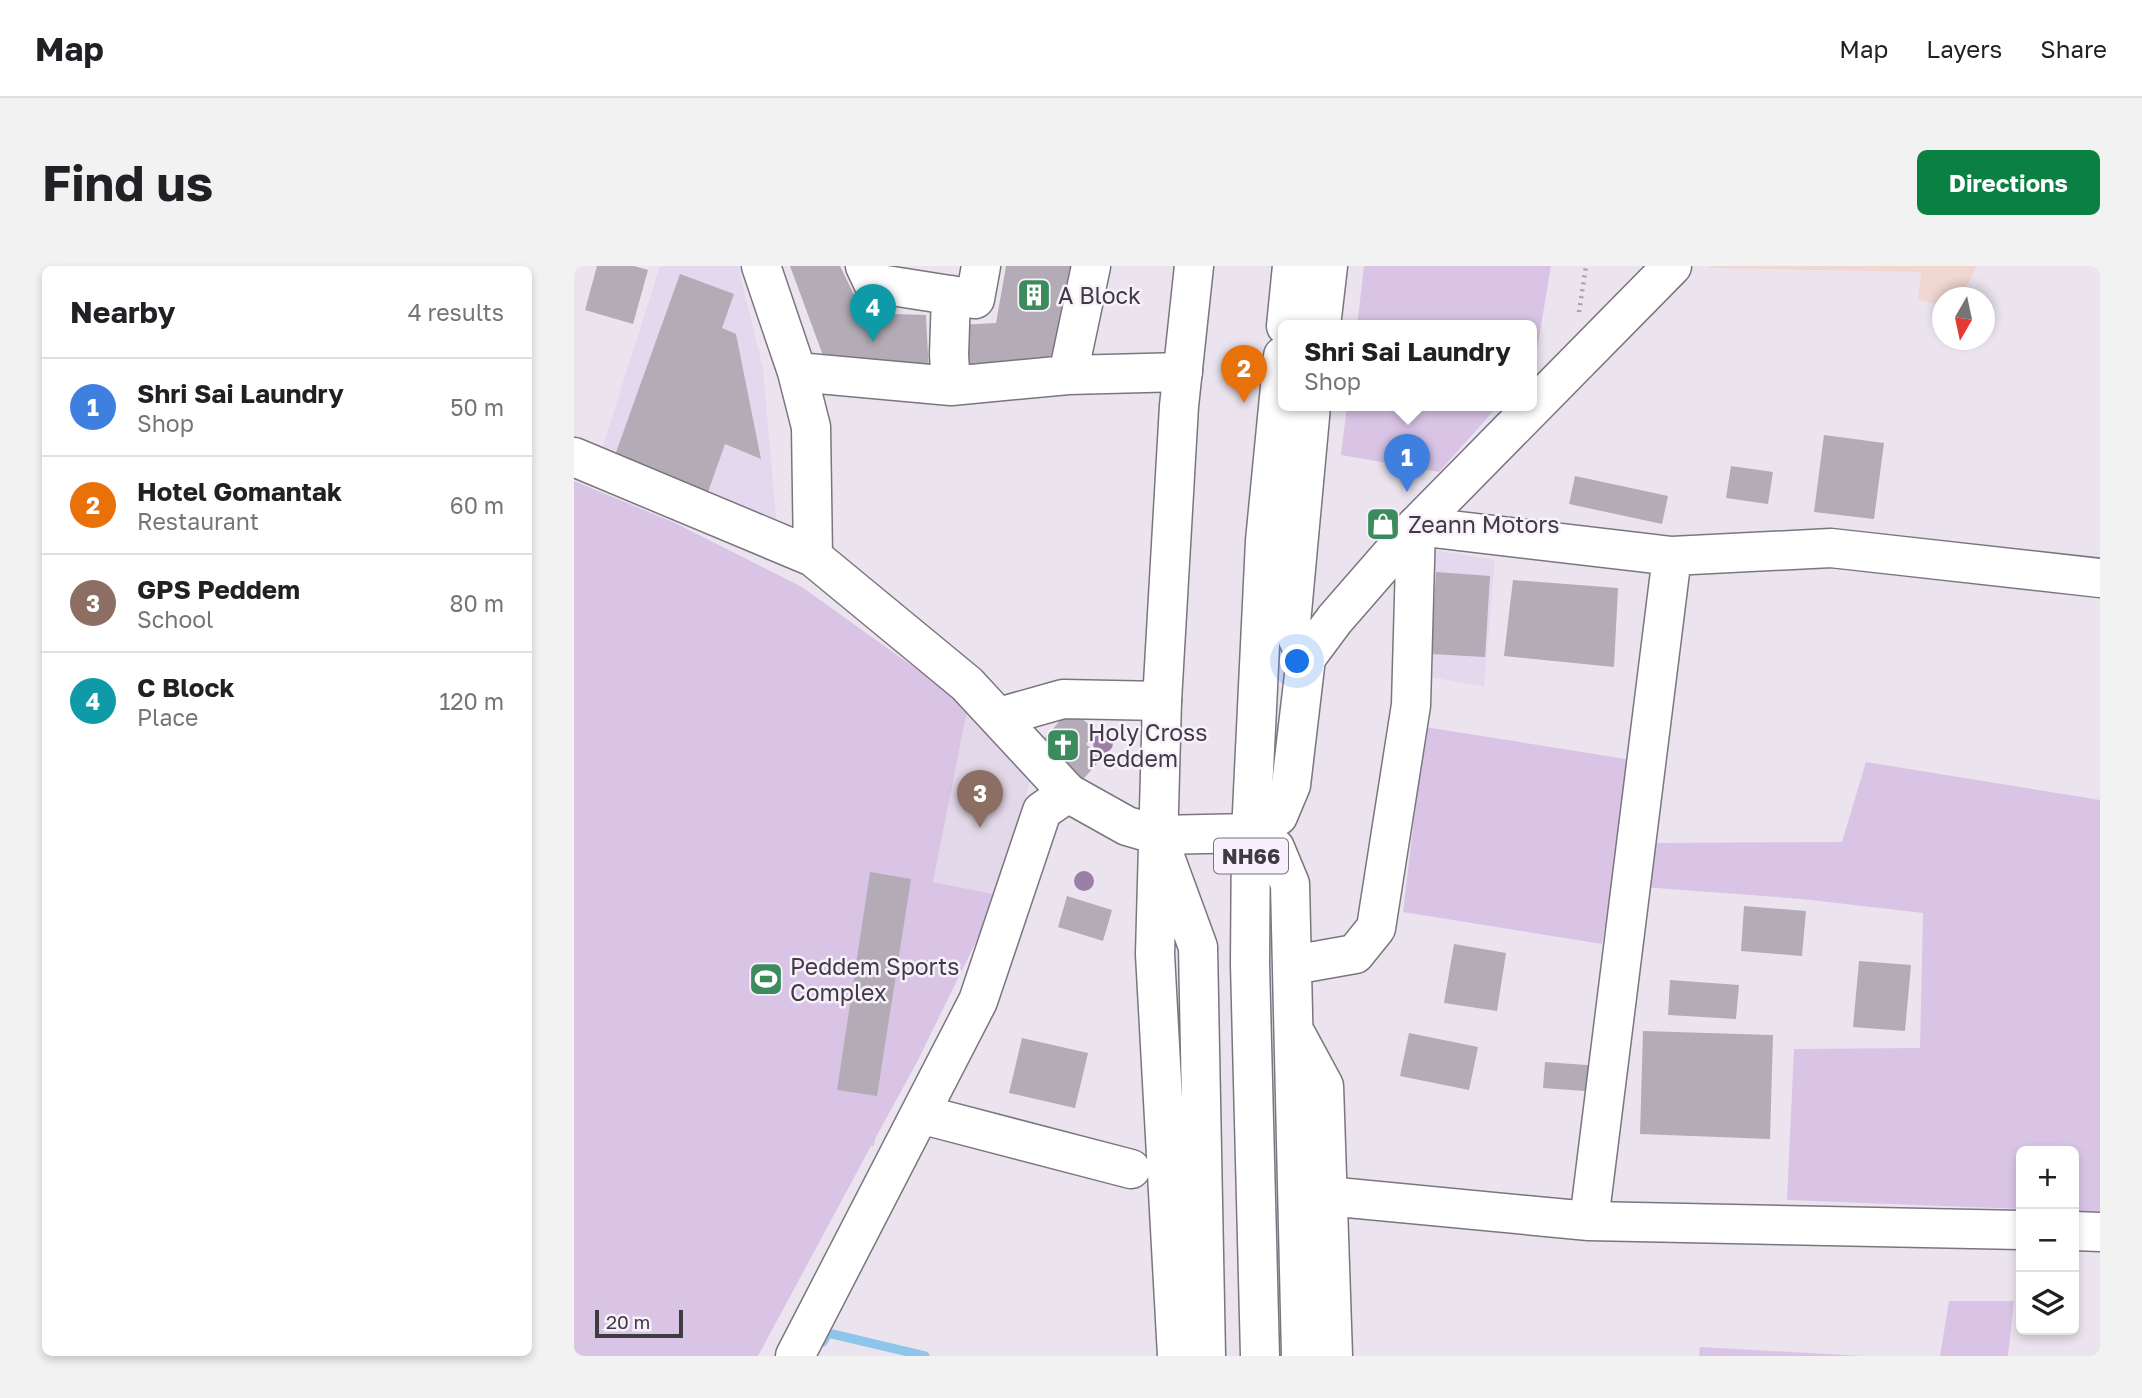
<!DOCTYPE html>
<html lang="en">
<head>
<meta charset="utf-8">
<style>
	:root { --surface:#fff; --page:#f2f2f2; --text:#202124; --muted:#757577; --line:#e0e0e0; --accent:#0b8043 }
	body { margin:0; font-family:"Golos Text",sans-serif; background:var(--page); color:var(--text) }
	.controls { position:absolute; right:21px; bottom:21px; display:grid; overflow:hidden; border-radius:10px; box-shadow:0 4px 10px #0003 }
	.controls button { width:63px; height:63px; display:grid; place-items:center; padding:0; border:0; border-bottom:2px solid var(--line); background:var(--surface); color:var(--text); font:35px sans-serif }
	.compass { position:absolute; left:1358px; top:21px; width:63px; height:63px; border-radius:50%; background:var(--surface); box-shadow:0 4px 10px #0003; rotate:189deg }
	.scale { position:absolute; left:21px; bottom:18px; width:88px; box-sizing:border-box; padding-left:7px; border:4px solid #3e3c40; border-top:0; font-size:19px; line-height:24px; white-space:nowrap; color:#3e3c40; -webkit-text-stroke:5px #f8f1fd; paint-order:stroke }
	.you { position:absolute; left:724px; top:396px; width:24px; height:24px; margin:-18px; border:5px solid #fff; border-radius:50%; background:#1a73e8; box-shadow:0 0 0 10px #1a73e833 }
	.badge { display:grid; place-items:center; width:46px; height:46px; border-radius:50%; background:var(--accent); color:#fff; font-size:23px; font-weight:700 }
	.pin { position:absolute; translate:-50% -58px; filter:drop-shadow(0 2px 4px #0008) }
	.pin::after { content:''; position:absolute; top:37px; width:24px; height:21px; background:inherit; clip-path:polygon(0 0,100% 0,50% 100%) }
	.popup { position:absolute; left:704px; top:54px; width:259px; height:91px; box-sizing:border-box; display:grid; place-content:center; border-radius:10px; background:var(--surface); filter:drop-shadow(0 2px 5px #0005); font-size:23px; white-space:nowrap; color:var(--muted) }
	.popup b { font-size:26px; color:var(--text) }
	.popup::after { content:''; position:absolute; left:50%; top:100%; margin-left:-14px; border:14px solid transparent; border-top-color:var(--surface) }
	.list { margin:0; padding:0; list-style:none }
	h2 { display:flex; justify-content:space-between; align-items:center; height:91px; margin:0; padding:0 28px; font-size:30px }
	h2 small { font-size:23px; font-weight:400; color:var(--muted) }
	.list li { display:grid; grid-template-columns:46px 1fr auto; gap:21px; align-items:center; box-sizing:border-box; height:98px; padding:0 28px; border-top:2px solid var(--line) }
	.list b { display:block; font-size:26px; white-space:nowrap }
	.list p { margin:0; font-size:23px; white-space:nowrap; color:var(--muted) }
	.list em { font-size:23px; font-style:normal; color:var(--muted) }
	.icon { flex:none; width:38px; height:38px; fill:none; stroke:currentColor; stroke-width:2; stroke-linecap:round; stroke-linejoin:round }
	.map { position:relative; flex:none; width:1526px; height:1090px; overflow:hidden; border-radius:10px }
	header { display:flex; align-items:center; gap:42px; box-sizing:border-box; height:98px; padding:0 35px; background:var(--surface); border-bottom:2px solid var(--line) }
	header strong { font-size:33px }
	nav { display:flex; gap:38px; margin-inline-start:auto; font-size:24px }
	.intro { display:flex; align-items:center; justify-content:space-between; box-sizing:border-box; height:168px; padding:0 42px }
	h1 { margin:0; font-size:49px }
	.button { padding:18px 32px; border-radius:10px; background:var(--accent); color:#fff; font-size:24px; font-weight:700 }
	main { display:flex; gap:42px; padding:0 42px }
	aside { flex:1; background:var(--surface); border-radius:10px; box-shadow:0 4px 10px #0003 }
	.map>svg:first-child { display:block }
</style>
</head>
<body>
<header>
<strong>Map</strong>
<nav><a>Map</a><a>Layers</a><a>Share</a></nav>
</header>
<div class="intro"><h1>Find us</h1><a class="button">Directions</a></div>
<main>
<aside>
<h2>Nearby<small>4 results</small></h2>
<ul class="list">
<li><span class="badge" style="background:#3f7fe0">1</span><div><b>Shri Sai Laundry</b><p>Shop</p></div><em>50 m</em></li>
<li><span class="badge" style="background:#e8710a">2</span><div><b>Hotel Gomantak</b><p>Restaurant</p></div><em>60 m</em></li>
<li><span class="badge" style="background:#8d6e63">3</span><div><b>GPS Peddem</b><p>School</p></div><em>80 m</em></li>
<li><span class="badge" style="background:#0f9aa8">4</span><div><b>C Block</b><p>Place</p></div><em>120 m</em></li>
</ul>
</aside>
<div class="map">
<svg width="1526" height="1090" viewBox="0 0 1526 1090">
	<rect width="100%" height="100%" fill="#ebe4ef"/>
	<path fill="#e3d8ed" d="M86,0h78l25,102 14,161 -177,-74z
		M853,283l68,11 -11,127 -64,-12z"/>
	<path fill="#f1d7d1" d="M1137,0h266l-16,31 -19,1v7l-24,-5 3,-28 -212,-4z"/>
	<path fill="#e3d8e9" d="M394,440l64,68 -33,121 -66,-13z"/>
	<path fill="#d9c4e6" d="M790,0h187l-17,101 -3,3v-44h-174z
		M773,140h151l-59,66 -98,-17z
		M0,215l99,41 129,65 166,119 -35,176 66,13 -82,167 -42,77 -1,7h-3l-113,210h-184z
		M851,461l207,33 -30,184 -199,-32z
		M1292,496l234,38v413l-26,-1v-61h-53v58l-234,-9 7,-151 126,-1 3,-135 -121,-14 -159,-12 7,-44 192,-1z
		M1375,1035h65l-6,55h-68z
		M1126,1081l163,9h-164z"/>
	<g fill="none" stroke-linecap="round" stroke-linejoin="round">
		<path stroke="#8dc5eb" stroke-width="9" d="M249,1076l5,-9 97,23"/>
	</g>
	<path fill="#b3abb5" d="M23,0h37l14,4 -15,54 -48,-14z
		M216,0h50l23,47 63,2 3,59 -101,-5z
		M432,0h65l-17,104 -90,7 -5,-52 37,-2z
		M106,8l54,20 -12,34 14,6 25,125 -36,-15 -17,48 -94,-34z
		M1250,169l60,8 -10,76 -60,-7z
		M1157,200l42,6 -5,32 -42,-6z
		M1001,210l93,20 -6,28 -93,-20z
		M862,306l54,4 -5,81 -54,-3z
		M939,314l105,8 -4,79 -110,-11z
		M496,443l27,22 -11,13 16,14 -23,26 -42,-37z
		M296,606l41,7 -34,217 -40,-6z
		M493,630l45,14 -9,31 -45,-14z
		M1170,640l62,5 -4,45 -61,-5z
		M880,678l52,9 -9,58 -53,-8z
		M1285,695l52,4 -6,66 -52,-4z
		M1096,714l69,5 -3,34 -68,-4z
		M1069,765l130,4 -3,104 -130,-5z
		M835,767l69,14 -9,43 -69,-14z
		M448,772l66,15 -13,55 -66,-15z
		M971,796l55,4 -2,26 -55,-4z"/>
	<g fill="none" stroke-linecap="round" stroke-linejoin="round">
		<g stroke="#7b757f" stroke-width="41">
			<path id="minor" d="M187,0l36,106 14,55 2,130 154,127 101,109
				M291,0l8,17 102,16 6,-33
				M747,60l7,-60
				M223,106l154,14 117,-11 115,-3
				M494,109l23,-109
				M377,120l-2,-31 2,-60
				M0,191l239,100
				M732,392l-15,-35 20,-217
				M425,451l64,-18 99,2
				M677,567l24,15 15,36 11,472
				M719,699l62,-11 21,-26 35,-223 5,-179 256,30 159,-8 269,30
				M723,770l27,50 9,270
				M346,848l211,55
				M753,930l262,25 432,9
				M1015,955l83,-665
				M1500,965l26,1
				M221,1090l183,-355 64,-190 26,-18 59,33 31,9"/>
		</g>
		<g stroke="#7b757f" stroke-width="41">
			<path id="major" d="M677,567l27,-17 13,-31 15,-127 29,-39 81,-93 256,-260"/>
		</g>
		<g stroke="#7b757f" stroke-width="41">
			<path id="highway" d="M712,60l6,-60
				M584,569l93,-2
				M591,591l33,90 8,409
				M603,1090l-22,-402 7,-253 17,-295 15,-140
				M686,1090l-10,-392 1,-131 14,-292 18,-185"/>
		</g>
		<path stroke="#a7a2aa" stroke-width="4.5" stroke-dasharray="2 5" stroke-linecap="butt" d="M1005,46l7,-46"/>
		<use href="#minor" stroke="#fff" stroke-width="38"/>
		<use href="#major" stroke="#fff" stroke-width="38"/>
		<use href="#highway" stroke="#fff" stroke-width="38"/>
	</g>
	<g fill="#9a80a7">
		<circle cx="529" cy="477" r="10"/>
		<circle cx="510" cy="615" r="10"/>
	</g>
	<defs>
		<g id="building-square" transform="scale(1.75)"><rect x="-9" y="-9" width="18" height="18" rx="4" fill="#3b8b5c" stroke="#f8f1fd"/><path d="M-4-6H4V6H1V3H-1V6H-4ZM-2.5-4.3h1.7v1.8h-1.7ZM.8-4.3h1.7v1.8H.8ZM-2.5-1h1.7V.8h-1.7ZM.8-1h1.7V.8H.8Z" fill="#fff"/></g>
		<g id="shop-square" transform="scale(1.75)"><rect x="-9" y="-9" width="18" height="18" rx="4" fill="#3b8b5c" stroke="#f8f1fd"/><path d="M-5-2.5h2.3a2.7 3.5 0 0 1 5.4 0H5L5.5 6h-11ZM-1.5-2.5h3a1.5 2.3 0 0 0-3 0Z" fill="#fff"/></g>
		<g id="church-square" transform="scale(1.75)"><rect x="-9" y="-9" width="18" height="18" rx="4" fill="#3b8b5c" stroke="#f8f1fd"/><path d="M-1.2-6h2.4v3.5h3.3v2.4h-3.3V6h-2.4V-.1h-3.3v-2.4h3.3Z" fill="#fff"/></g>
		<g id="stadium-square" transform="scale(1.75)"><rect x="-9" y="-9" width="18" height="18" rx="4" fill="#3b8b5c" stroke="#f8f1fd"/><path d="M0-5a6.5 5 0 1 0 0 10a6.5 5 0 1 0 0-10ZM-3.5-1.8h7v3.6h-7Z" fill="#fff"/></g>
	</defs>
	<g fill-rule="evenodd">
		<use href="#building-square" x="460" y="29"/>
		<use href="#shop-square" x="809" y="258"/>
		<use href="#church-square" x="489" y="479"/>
		<use href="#stadium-square" x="192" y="713"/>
	</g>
	<g text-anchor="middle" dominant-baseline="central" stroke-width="5" stroke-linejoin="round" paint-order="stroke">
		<rect fill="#f8f1fd" stroke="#767279" stroke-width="2" x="640" y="572.5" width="74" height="35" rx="5"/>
		<g font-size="21" font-weight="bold" fill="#3e3c40">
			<text x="677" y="590">NH66</text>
		</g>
		<g font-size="23" fill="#3e3c40" stroke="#f8f1fd" text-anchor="start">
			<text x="484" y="29">A Block</text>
			<text x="834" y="258">Zeann Motors</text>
			<text x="514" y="466">Holy Cross<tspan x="514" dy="26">Peddem</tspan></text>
			<text x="216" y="700">Peddem Sports<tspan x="216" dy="26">Complex</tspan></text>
		</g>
	</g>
</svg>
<div class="controls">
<button>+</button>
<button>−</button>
<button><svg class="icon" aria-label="layers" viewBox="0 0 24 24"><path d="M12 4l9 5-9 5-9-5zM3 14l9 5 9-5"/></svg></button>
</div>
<svg class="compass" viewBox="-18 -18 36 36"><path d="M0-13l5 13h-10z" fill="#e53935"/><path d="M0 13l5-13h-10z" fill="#757577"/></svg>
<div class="scale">20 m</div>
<div class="you"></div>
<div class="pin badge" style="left:833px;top:226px;background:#3f7fe0">1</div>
<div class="popup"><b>Shri Sai Laundry</b>Shop</div>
<div class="pin badge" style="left:670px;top:137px;background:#e8710a">2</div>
<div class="pin badge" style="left:406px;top:562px;background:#8d6e63">3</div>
<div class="pin badge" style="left:299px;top:76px;background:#0f9aa8">4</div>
</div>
</main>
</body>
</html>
